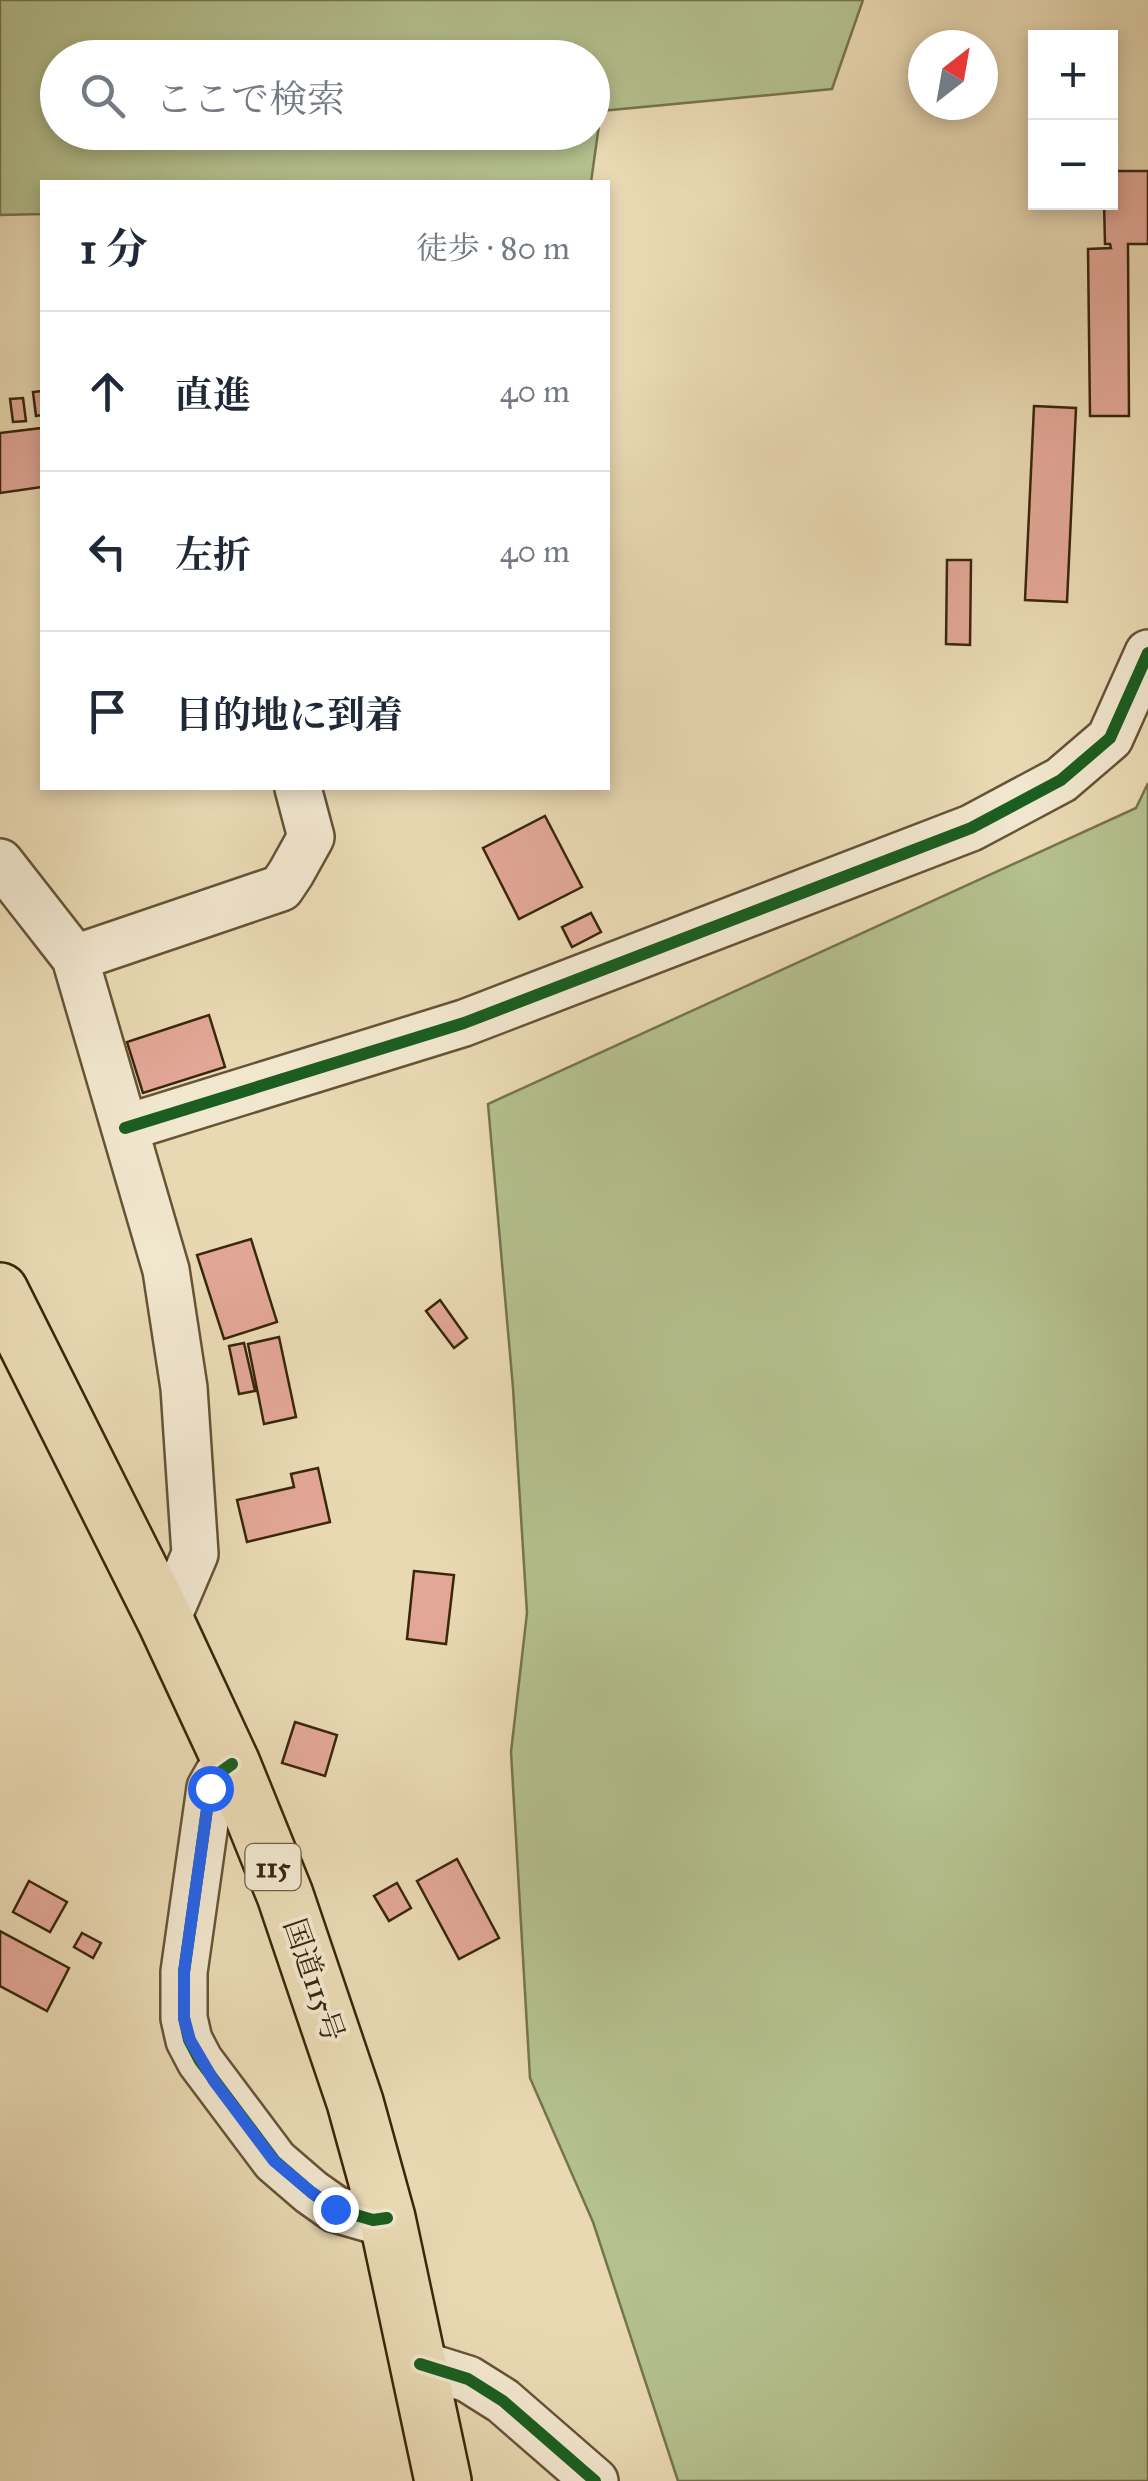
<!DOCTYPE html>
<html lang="ja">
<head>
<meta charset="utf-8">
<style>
	:root { --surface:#fff; --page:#f6f6f7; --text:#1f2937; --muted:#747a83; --line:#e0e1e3 }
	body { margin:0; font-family:"IM FELL Great Primer","Noto Serif JP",serif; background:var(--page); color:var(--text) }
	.controls { position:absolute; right:30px; top:30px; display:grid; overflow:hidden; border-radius:0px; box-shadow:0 5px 15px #0003 }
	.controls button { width:90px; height:90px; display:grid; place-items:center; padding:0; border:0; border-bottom:2px solid var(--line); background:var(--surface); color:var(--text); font:50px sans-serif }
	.compass { position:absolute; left:908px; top:30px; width:90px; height:90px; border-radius:50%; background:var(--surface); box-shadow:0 5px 15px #0003; rotate:31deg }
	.stop { position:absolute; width:30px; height:30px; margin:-22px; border:8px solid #2563eb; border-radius:50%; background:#fff }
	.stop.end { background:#2563eb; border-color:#fff; box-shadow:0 2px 10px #0008 }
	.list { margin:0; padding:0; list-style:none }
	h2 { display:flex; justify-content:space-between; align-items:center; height:130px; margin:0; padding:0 40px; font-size:42px }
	h2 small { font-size:32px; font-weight:400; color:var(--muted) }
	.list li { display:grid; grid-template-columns:65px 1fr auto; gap:30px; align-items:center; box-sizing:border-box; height:160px; padding:0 40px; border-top:2px solid var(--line) }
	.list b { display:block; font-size:38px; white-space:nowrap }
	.list em { font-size:32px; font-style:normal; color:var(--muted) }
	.icon { flex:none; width:55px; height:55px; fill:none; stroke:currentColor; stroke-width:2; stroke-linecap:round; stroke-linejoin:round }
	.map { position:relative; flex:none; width:1148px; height:2481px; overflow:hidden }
	.search { position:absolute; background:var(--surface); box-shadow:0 5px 15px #0003; left:40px; top:40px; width:570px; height:110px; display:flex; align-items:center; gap:25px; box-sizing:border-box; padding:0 35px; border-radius:55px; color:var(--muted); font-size:38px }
	.panel { position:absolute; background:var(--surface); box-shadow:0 5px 15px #0003; left:40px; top:180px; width:570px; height:610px; border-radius:0px }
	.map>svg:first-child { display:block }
</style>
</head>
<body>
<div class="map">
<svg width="1148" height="2481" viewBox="0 0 1148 2481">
	<rect width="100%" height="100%" fill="#e9d9b3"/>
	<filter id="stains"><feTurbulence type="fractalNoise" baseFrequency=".002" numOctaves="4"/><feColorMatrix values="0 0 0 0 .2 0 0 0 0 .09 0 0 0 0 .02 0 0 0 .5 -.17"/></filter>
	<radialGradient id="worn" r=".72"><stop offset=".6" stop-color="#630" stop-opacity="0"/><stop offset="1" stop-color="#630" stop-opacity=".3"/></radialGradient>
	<path fill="#b4c08e" stroke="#76744d" stroke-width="2.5" fill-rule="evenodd" d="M0,0h863l-31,89 -231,22 -10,71h-549v32l-42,1zM58,58h534v74h-534z
		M1148,783v1698h-470l-85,-259 -63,-144 -19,-326 16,-139 -14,-225 -25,-284 648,-296z"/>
	<path fill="#e2a796" stroke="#39270c" stroke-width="2.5" d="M1110,171h38v73h-20l1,172h-39l-2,-167 23,-1 -1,-4h-5l-1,-42h6z
		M42,391v24l-6,1 -3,-24z
		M23,398l3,23 -13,1 -3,-23z
		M1034,406l42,2 -9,194 -42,-2z
		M42,428v59l-42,6v-60z
		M947,560h24l-1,85 -24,-1z
		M545,816l37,71 -63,32 -36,-71z
		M591,913l10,19 -29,15 -10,-20z
		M209,1015l16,52 -82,26 -16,-51z
		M251,1239l26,83 -53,17 -27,-84z
		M440,1300l27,38 -13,10 -28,-37z
		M279,1337l17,80 -32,7 -16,-80z
		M244,1343l11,48 -16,3 -10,-48z
		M318,1468l12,54 -83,20 -10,-42 57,-13 -3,-13z
		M414,1571l40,4 -8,69 -39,-5z
		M295,1722l42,13 -12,41 -43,-13z
		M457,1859l42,79 -40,21 -42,-78z
		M29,1881l38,21 -17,30 -37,-20z
		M397,1883l14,25 -22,13 -15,-25z
		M0,1931l69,37 -22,43 -47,-25z
		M82,1933l19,10 -8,15 -19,-11z"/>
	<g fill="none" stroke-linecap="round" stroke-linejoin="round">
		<g stroke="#655436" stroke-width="50">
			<path id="minor" d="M0,862l75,96 206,-70 10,-15 20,-36 -13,-49
				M75,958l91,312 18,118 11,166 -29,68
				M125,1128l339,-105 507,-195 90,-48 49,-42 38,-85
				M232,1764l-14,10 -8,14 -26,184v46l5,22 11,21 75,100 36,31 24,17 38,11 14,-2
				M420,2364l48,15 35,22 92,80"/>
		</g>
		<g stroke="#39270c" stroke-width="60">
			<path id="highway" d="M0,1291l166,331 66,142 53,131 70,207 32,116 56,263"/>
		</g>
		<use href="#minor" stroke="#f1e6ce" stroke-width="45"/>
		<use href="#highway" stroke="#e9d9b3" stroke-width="55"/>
		<g stroke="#f1e6ce" stroke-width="19">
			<path id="cycleway" d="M125,1128l339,-105 507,-195 90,-48 49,-42 38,-85
				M232,1764l-14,10 -8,14 -26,184v46l5,22 11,21 75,100 36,31 24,17 38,11 14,-2
				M420,2364l48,15 35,22 92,80"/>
		</g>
		<use href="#cycleway" stroke="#1b5e20" stroke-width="12"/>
	</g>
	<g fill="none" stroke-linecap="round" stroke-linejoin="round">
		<path stroke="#2563eb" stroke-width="12" d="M210,1788l-26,184v46l6,22 24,41 60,80 37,31 24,17"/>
	</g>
	<g text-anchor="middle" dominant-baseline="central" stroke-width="8" stroke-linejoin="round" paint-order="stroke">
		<rect fill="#f1e6ce" stroke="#706046" stroke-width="2.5" x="245.5" y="1844" width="55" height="46" rx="8"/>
		<g font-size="28" font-weight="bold" fill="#39270c">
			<text x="273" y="1867">115</text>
		</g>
		<g font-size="30" fill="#39270c" stroke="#f1e6ce">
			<text transform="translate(314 1980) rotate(71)">国道115号</text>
		</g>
	</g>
	<rect width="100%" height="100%" filter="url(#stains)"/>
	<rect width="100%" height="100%" fill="url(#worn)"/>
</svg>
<div class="controls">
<button>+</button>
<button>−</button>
</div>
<svg class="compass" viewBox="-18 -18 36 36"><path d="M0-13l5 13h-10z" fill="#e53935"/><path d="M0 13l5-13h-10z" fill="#747a83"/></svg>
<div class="stop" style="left:210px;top:1788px"></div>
<div class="stop end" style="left:335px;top:2209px"></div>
<div class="search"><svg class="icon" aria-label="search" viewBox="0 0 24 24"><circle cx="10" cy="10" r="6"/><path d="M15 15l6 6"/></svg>ここで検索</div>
<section class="panel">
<h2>1 分<small>徒歩 · 80 m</small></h2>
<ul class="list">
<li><svg class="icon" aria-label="ahead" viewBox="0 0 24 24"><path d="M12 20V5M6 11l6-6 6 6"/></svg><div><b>直進</b></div><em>40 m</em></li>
<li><svg class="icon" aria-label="left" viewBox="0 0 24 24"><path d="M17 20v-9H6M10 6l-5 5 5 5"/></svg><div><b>左折</b></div><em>40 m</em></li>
<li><svg class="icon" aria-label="arrive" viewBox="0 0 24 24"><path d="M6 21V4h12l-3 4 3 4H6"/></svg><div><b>目的地に到着</b></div></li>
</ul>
</section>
</div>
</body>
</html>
